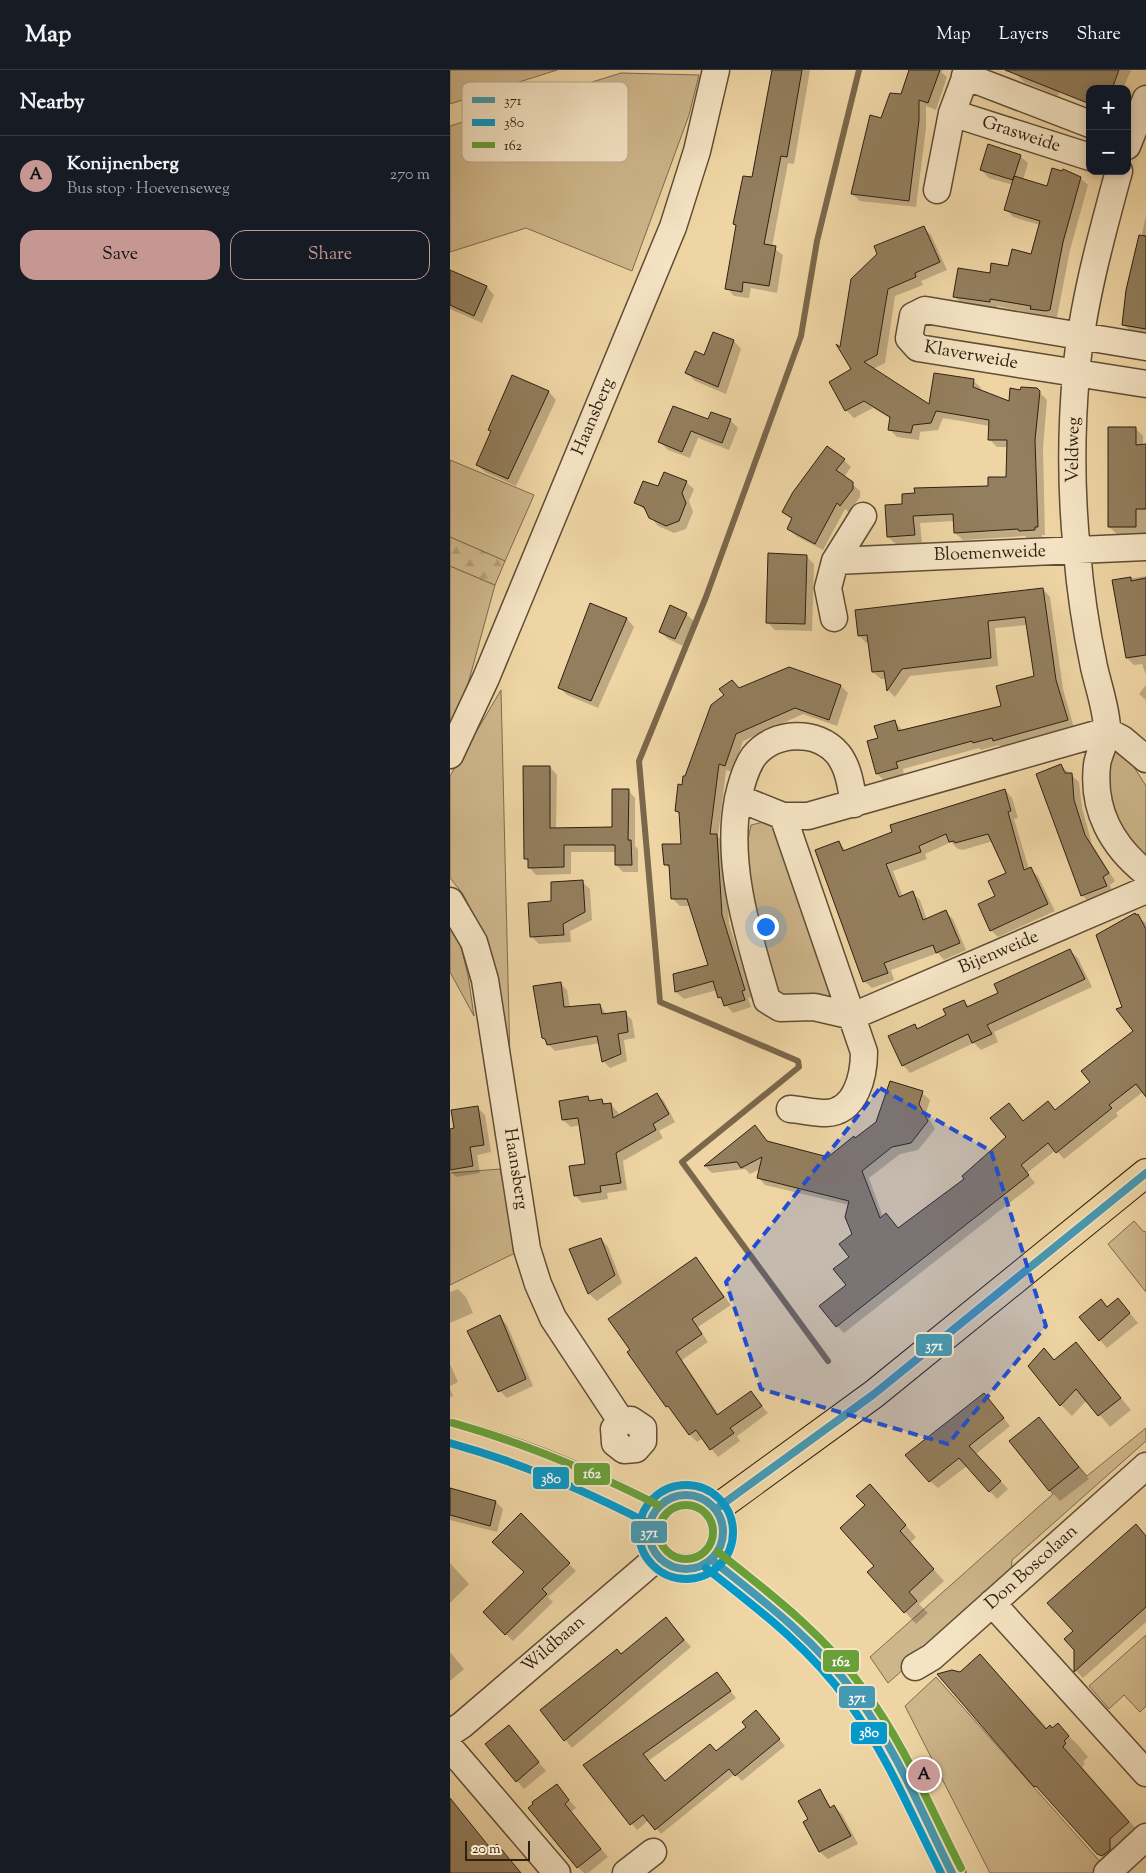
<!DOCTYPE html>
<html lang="en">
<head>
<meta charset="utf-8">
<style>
	:root { --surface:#171b24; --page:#242831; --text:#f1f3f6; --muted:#9ea1a6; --line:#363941; --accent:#c59692 }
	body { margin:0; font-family:"Sorts Mill Goudy",serif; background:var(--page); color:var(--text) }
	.controls { position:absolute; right:15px; top:15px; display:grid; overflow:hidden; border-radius:10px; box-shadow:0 2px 8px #0003 }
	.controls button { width:45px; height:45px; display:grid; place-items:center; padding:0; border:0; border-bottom:1px solid var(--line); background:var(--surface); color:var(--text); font:25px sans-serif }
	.scale { position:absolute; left:15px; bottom:12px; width:65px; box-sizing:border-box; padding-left:5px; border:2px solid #2f2011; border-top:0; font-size:14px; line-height:18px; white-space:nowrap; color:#2f2011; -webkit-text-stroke:4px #f5e4c4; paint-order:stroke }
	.you { position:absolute; left:315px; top:856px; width:18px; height:18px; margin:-12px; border:4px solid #fff; border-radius:50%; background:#1a73e8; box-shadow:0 0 0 8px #1a73e833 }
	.badge { display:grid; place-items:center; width:32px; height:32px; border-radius:50%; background:var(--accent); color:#111; font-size:16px; font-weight:700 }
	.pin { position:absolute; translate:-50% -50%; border:2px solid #fff; box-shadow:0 1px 5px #0006 }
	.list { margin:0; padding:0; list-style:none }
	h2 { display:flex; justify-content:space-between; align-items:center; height:65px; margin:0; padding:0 20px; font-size:21px }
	h2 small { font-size:16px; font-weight:400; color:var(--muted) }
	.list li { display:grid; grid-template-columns:32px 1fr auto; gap:15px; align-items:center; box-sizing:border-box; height:80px; padding:0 20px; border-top:1px solid var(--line) }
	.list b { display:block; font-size:19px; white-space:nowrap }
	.list p { margin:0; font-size:16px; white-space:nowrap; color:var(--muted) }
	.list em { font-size:16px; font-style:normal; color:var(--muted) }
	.actions { display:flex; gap:10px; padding:15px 20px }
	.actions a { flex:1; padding:11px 0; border:1px solid var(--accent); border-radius:15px; text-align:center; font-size:18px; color:var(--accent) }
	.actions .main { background:var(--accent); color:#111 }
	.map { position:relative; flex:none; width:696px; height:1803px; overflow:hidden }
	header { display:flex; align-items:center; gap:30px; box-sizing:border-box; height:70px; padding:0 25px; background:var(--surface); border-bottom:1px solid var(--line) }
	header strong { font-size:24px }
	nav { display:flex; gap:28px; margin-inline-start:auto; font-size:18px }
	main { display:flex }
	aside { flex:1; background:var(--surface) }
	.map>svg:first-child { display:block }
</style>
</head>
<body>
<header>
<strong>Map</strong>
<nav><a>Map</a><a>Layers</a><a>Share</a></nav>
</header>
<main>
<aside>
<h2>Nearby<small></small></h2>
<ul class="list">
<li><span class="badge">A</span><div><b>Konijnenberg</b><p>Bus stop · Hoevenseweg</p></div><em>270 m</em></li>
</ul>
<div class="actions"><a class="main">Save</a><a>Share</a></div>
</aside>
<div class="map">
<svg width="696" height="1803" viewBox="0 0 696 1803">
	<defs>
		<pattern id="forest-firs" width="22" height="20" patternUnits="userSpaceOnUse" patternTransform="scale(1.25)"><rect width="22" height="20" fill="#ceb68b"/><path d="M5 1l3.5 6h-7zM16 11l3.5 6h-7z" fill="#b19c77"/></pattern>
	</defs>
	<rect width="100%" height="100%" fill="#efd5a4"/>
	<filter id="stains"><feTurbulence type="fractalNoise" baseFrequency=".004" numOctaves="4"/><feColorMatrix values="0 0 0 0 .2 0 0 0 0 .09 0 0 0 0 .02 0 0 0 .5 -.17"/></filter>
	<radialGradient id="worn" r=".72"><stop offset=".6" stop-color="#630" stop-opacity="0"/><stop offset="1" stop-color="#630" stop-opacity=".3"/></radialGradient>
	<path fill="#ceb68b" stroke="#7e6b4e" d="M0,0h107l-107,34z
		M171,3l78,2 -10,40 -57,156 -106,-43 -76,24v-126z
		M0,390l84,35 -29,66 -55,-24z
		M0,496l45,19 -39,143 -6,11z
		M51,620l9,371 -21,-116 -26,-51 -13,-16v-102z
		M656,666l21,20 19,30v72l-4,-2 -35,-48z
		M318,751l11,4 62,172 -48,3 -25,-7 -27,-119 10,-49z
		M0,847l5,6 13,52 6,41 -24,-44z
		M50,1099l17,83 -67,33v-112z
		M684,1151l9,10 3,1v60l-38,-48z
		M696,1358v13l-134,119 -1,14 -123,109 -18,-26 183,-163 -3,-4 29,-23 8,9z
		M696,1565v71l-6,6 -16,-17 -15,14 -20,-23z
		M486,1607l167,188 -10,8h-103l-85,-167z"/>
	<path fill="url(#forest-firs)" stroke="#7e6b4e" d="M0,467l55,24 -10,24 -45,-19z"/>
	<path fill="#0003" d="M320,0h40l-16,94 -6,-1 -16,84 11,8 -6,38 -26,-5 -2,10 -15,-2 -7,-8 10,-61 -2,-3 18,-45 19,-104z
		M461,0h32l-2,2 6,5 -11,33 -10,-4v22l-10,79 -56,-6 -8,-7 30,-75 20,-24z
		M568,0h50l-10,26 -34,-14 -7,-7z
		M649,0h32l-8,19h-32z
		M570,86l8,7 -5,17 25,7 32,-9 8,7 -18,65 -13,67 -3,1 -57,-12v3l-35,-5 -7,-7 36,-22 41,-19 8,-31 -27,-8 -7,-8 7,-24 -24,-7 -8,-8z
		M696,145v119l-15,-2 -8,-8z
		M474,158l7,7 16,35 -26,11 2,4 -28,11 -10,67 -12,6 57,37 43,-26 8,8v3l29,12 29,-11 8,8 -4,48 2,87h-3v2l-15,1 -2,-2 -62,4 -8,-7v-12l-35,2 2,20 -26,1 -8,-7 16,-32 85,-18 18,-9 1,-31h-11l-7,-7v-14l-47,-8 -5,12 -18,2 -1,8 -22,-3 -8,-8 2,-10 -18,-11 -19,10 -8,-8 7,-40 -13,-22z
		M0,201l37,16 7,8 -12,28 -32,-14z
		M264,263l20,8 7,8 -15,45 -31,-13 -8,-8 17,-17z
		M62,307l37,15 7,8 -40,86 -31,-14 -7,-7 14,-33 -3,-2z
		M280,350l8,8 -9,22 -31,-12 -8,20 -22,-8 -8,-8 49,-21z
		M685,358l8,8v10h3v88h-29l-8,-7z
		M394,390l7,7 -7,10 16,14v6l-11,15 -4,-3 -22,41 -27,-14 -8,-7 4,-9 -8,-8z
		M236,412l8,7 -5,12 4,11 -7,17 -12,4 -16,-7 -11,-14 -11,-10 23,-15z
		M356,486l8,8 -2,67 -37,-1 -8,-8z
		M696,506v99l-4,-11 -8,1 -7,-7 -13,-77z
		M593,519l7,8 13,92 11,39 -73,19 -2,-2 -18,5 -2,-2 -76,21 1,7 -19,5 -8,-7 -9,-32 11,-3 16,-17 8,9 99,-24 34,-30 -8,-52 -33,3 3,38 -88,10 -15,21 -7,-7 -1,-11h-6l-8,-7 -3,-30 -4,1 -7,-8z
		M140,534l37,15 7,8 -36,81 -31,-13 -8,-8z
		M236,544l8,7 -11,25 -15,-7 -8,-7z
		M282,611l8,8 101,-3 7,7 -11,33 -34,-12 -60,27 -10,31 -7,-2 -8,67 6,5 5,82 23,73 -4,1 3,9 -18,6 -14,-16 -2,-7 -33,9 -8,-7 -2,-17 35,-9 -18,-60h-11l-7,-7 -2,-29 -6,-6 17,-19 -2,-30 -4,-4 9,-33z
		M696,615v15l-7,-6z
		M611,696l18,16 3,26 10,36 23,37 -5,4 3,9 -23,9 -8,-8z
		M100,697l7,8 -1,54 57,-1 15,-38 7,8v48l3,3v23h-15l-7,-7v-13h-45v22l-35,1 -7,-8v-5l-4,-4z
		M555,720l7,8 6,20 -4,1 15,50 9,7 17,35 -57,26 -7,-7 5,-33 12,-24 -15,-32 -30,9 -5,-1 -7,-7 -26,12 2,5 -34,12 10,26 9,-4 8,7 7,20 19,-8 7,7 13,31 -22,10 -6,-7 -47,17 3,10 -22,8 -8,-7 -25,-139 7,9z
		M132,812l8,7 2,31 -22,11 1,11 -32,2 -8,-8 21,-34z
		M684,844l12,9v170l-2,-2 -28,22 2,3 -54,43 -8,-9 -29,23 8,10 -191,150 -7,-7 10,-41 4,-28 2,-23 -4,-29 -84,-20 -7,-8 2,-8 -10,5 -5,-5 -33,4 -7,-7 50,-39 14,16 59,16 94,-66 8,7 -4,13 9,16 -17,21 -18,4 -31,24 14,39 15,12 68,-49 42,-43 8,-25 8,10 32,-11 36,-29 42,-51 -10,-24 -2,-87z
		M620,881l8,7 14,29 -98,45 4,10 -17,8 -7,-7 -64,30 -7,-8 11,-40 4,5 30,-14 15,-15 7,6 29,-13z
		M111,914l6,6 3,18 30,-3 7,10 18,-2 7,7 3,18 -11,2 3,21 -17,7 -7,-7 -3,-18 -45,8 -7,-7 -5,-7z
		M207,1024l7,7 11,21 -16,9 4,7 -40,23 4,29 -20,3 1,6 -26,4 -7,-8 11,-30 -6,-40 -9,2 -8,-7 25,-22 4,4 10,-1 5,4h4l7,7 1,4z
		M27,1037l8,8 6,37 -14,3 3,18 -24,4 -6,-6v-41l5,-1z
		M151,1169l7,8 14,36 -25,18 -8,-7 -18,-44z
		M246,1189l35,46 -33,22 10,15 -26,18 37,55 32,-22 17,20 -31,23 3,5 -22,16 -15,-19 -6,4 -7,-7 -61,-83z
		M8,1219l8,8 7,16 -23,10v-31z
		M651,1231l7,7 17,-1 13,16 -31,25 -7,-8z
		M50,1247l7,8 26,61 -26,12 -7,-7z
		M626,1274l55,66 -21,17 -23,-27 -15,16 -11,-11 -17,-55 11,11z
		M0,1294l8,18 -8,4z
		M0,1319l3,7 -3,1z
		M541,1332l19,24 -34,28 32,35 -11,10 -30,-33 -29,22 -8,-7z
		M589,1348l50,61 -29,22 -10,-11z
		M0,1420l46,12 7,7 -6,23 -47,-12z
		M431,1427l35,40 -6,6 34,38 -25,23 9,9 -12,11 -11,-12 -29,-46z
		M71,1445l55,56 -28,26 5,5 -40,39 -28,-28 41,-40z
		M696,1467v85l-63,56 -7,-7 -1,-40z
		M0,1493l19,21 -19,19z
		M223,1556l18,21 -119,101 -30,-37 79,-56z
		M0,1582l14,17 -14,12z
		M530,1585l68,74 5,1 5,-5 20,20 10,12 -5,5 2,2 -3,3 64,73 -28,33 -113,-121 -45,-79z
		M267,1604l19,24 -88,63 18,21 51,-30 44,-34 24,28 -43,35 -7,-7 -74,60 -12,-14 -12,10 -52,-65z
		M59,1656l37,45 -22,18 -7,-8z
		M106,1715l20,23 -5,4 37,45 -20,16h-4l-6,-6z
		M369,1721l13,17 2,-1 8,7 16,30 -30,15 -8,-7 -15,-30 5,-2z"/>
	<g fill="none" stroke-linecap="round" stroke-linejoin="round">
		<path stroke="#7b674b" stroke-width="6" d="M378,1291l-146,-199 117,-95 -1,-6 -138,-59 -21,-241 67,-164 95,-261 16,-95 42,-171"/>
	</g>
	<path fill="#937e5d" stroke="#2f2011" d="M322,0h30l-15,87 -6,-1 -17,88 12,2 -7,40 -26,-4 -1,10 -17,-3 11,-64 -3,-1 10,-48 9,1z
		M459,0h31l-12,33 -9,-3v20l-10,81 -58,-7 19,-79 11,3 9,-25 11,1z
		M555,0h114l-7,19h-22v15z
		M538,74l33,11 -8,25 -33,-10z
		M602,98l10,3 1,-2 18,8 -18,65 -13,68 -4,1 -16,-2 1,-3 -41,-7v3l-37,-5 5,-29 32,5 1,-10 17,3 4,-17 19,5 9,-33 -36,-11 10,-34 33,10z
		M474,156l16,36 -25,11 1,4 -28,12 -11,66 -13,7 65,42 5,-31 40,6 -1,8 36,14 1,-13 10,2 1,-3 16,1 3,3 -5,49 3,87h-3v3l-16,1 -1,-2 -64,4 -1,-19 -40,2 2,19 -28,2 -2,-32 17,-1v-10l13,-1 -1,-5 74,-2v-9h18l1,-37h-19l1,-20 -53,-9 -5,12 -18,2 -2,8 -23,-3 2,-13 -26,-16 -19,10 -16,-29 22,-13 -15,-25 4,3 11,-68 26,-25 -3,-8z
		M689,165l7,1v93l-24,-4 4,-35z
		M0,200l37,16 -13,30 -24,-11z
		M263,262l21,8 -16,47 -33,-14 10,-22 9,4z
		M62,305l37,16 -41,88 -32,-14 15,-34 -3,-1z
		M223,336l35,13 3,-7 20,7 -9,24 -31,-12 -9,21 -24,-10z
		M658,357h28v18l10,-1v65h-10v18h-28z
		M377,376l18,13 -9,11 17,12v7l-13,17 -3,-3 -22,41 -28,-15 5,-11 -10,-6 11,-20z
		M214,402l23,9 -5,12 4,10 -7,18 -13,5 -17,-8 -5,-11 -10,-4 9,-22 15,5z
		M318,483l39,2 -2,69 -39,-1z
		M681,507v4l15,-3v77l-20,3 -14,-78z
		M593,518l13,92 12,40 -75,21 -1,-3 -19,5 -1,-2 -76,21 2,6 -22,6 -9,-33 11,-3 -4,-12 21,-6 3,11 103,-25 -5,-20 38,-10 -9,-59 -37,4 3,37 -89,11 -15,22 -3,-20 -12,1 -5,-37 -9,1 -3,-26z
		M140,533l37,15 -36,83 -33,-13z
		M220,535l17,8 -12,26 -16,-7z
		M339,597l52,18 -12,35 -34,-12 -59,26 -11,32 -6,-2 -9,70h7l5,81 23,75 -3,1 3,9 -21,6 -3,-9 -3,1 -5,-17 -38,11 -2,-18 35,-9 -21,-66h-16l-2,-34h-5l-2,-21h19l-2,-32 -4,-1 3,-27 4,1 1,-9h2l26,-71 13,-10 -5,-6 13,-9 7,8z
		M611,694l4,9h7l2,27 11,35 24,38 -6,4 4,9 -26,10 -45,-122z
		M73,696h27v62l62,-1v-38h17l-1,51h3l1,25h-17v-20h-51v22l-36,1v-9h-4z
		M555,719l6,22 -3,1 16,58 7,-3 17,37 -58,27 -12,-27 17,-8 -7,-15 18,-8 -18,-39 -33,9 -1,-2 -5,1 -3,-8 -27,12 2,6 -35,12 13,33 14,-6 10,29 23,-10 14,33 -24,10 -3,-8 -49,18 4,10 -25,9 -48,-132 24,-9 4,10 49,-19 -2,-7z
		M133,810l2,32 -22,12 1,11 -34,2 -2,-34 23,-2v-19z
		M685,843l1,2 2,-1 8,15v168l-10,-13 -27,21 3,3 -56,45 -8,-10 -27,22 8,10 -193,152 -17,-21 27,-21 -13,-16 16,-12 -10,-13 13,-10 -7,-17 4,-16 -92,-23 5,-21 -21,11 -4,-6 -33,4 51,-41 12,16 61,16 26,-21 1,2 21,-16 14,-41 33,10 -4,13 9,17 -17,22 -19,4 -30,24 18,47 6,-5 12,15 66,-49 -2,-3 44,-39 -16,-19 19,-15 14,18 25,-20 7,9 35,-28 -9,-11 52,-40 -17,-22 6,-2 -26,-72z
		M620,879l15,30 -98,46 5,9 -20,9 -4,-9 -66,32 -14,-30 27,-12 2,5 29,-14 -3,-6 21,-9 3,7 31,-14 -4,-9z
		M111,912l3,25 36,-3 2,10 24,-3 2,21 -10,2 3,20 -19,8 -5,-26 -50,9 -2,-6 -3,-1 -9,-52z
		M207,1023l12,21 -16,10 3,6 -40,23 5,30 -21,3 1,6 -27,4 -5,-30 16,-2 -7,-46 -16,2 -3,-19 29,-5 1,5 13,-2 1,5 8,-1 2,15z
		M28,1036l6,39 -14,2 3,19 -23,4v-41l4,-1 -3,-18z
		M151,1168l14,37 -27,19 -19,-45z
		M246,1187l28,40 -32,22 10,15 -26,18 41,63 34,-24 11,15 -32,22 4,5 -24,17 -14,-20 -7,5 -21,-29 -2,1 -39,-55 3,-2 -22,-31z
		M668,1228l12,15 -31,28 -20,-24 22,-18 6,8z
		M50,1245l26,64 -28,13 -31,-61z
		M626,1272l45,56 -23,18 -22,-27 -16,17 -32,-40 16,-18 10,12z
		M534,1323l20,25 -35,28 32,35 -12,11 -30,-34 -30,24 -24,-27z
		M589,1347l40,50 -30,24 -40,-50z
		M420,1414l36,41 -6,6 34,38 -25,23 8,9 -13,12 -37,-41 7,-6 -34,-38 25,-23 -9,-9z
		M0,1418l46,13 -6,25 -40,-11z
		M71,1443l49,50 -28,26 5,5 -42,41 -22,-23 41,-40 -32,-30z
		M686,1454l10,12v71l-72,65v-22l-10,-11 9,-8 -26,-28z
		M216,1547l18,23 -120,101 -24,-31 77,-61 4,5z
		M530,1584l66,75 4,-4 2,3 6,-5 11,13 -5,5 2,2 -3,4 66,75 -19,17v11l-8,6 -5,-2 -61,-68 -2,1 -97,-113 15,-4 8,2z
		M267,1602l14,19 -88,63 22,27 45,-37 6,7 30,-24 -4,-5 14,-12 24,29 -45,37 -6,-7 -74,61 -12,-15 -13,10 -47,-60z
		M59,1655l30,37 -23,20 -31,-38z
		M107,1714l12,16 -4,4 36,45 -24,19 -49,-60 5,-4 -1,-2z
		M370,1719l10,19 4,-3 17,31 -32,16 -16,-30 5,-3 -10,-18z
		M0,1728l41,51 6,-5 24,29h-71z"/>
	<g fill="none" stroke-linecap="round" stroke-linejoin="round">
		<g stroke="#5f4d36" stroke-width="29">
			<path id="minor" d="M515,6l125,48
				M502,43l138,44
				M677,76l19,-47
				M669,101c-18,66 -37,135 -43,203 -5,58 -5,119 1,177 3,39 9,78 17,116 4,18 13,44 13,62 0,11 -9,25 -10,36 -5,45 15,81 49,108
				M487,120l15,-77 16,-43
				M696,277l-221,-37 -12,6 -4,22 9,10 228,36
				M385,491l311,-14
				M384,548l-6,-30 7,-27 28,-45
				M657,661l15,8 24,20
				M0,685l36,-77 187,-451 24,-76 19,-81
				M288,728l45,18h25l299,-85
				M404,734c-3,-17 -5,-36 -16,-50 -21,-25 -64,-23 -84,2 -8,11 -13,29 -16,43 -13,66 11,138 29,201l13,8 34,-1 39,9 293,-126
				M333,746l81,236c0,24 -8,60 -38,61 -12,0 -24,-3 -36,-4
				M0,831l24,41 11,38 42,269 11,35 15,34 68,103 10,-1 12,8v13l-7,8 -12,1 -9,-7 -1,-14 7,-8
				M262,1490c52,41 103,81 144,135 40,54 65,119 96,178
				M542,1533l154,170
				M465,1597l17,-10 214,-191
				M0,1663l12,-8 196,-168
				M0,1678l107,125
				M176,1803l27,-21
				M657,1803l39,-36"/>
		</g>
		<g stroke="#2f2011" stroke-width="30">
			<path id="major" d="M0,1363c71,18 138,47 203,81
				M199 1462a37 37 0 1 1 74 0a37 37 0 1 1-74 0Z
				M266,1439l158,-115 272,-221"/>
		</g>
		<use href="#minor" stroke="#f5e4c4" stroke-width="26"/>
		<use href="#major" stroke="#efd5a4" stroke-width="28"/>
		<g stroke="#f5e4c4" stroke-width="11">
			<path id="bus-1" d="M199 1462a37 37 0 1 1 74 0a37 37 0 1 1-74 0Z
				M266,1439l158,-115 272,-221
				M262,1490c52,41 105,82 144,135 40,54 66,118 96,178"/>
		</g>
		<g stroke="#f5e4c4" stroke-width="11">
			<path id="bus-2" d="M0,1373c69,19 134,47 198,80
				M189 1462a47 47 0 1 1 94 0a47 47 0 1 1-94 0Z
				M256,1498c51,40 105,81 143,135 38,52 63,113 92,170"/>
		</g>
		<g stroke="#f5e4c4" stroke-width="11">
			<path id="bus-3" d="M3,1353c71,20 138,48 205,82
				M209 1462a27 27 0 1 1 54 0a27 27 0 1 1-54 0Z
				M268,1482c53,42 108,84 147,139 40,54 65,117 96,177"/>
		</g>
		<use href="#bus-1" stroke="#4699b2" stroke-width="8"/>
		<use href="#bus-2" stroke="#0599ca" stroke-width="8"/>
		<use href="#bus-3" stroke="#69a039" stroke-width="8"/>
	</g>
	<path fill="#1d4ed8" fill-opacity="0.2" stroke="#1d4ed8" stroke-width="4" stroke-dasharray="10 6" stroke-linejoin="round" d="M430,1018l111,63 55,175 -98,118 -187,-55 -35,-107z"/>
	<g text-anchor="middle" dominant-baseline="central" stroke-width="4.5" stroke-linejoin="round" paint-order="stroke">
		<g font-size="18" fill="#2f2011" stroke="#f5e4c4">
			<text transform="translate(571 65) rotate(18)">Grasweide</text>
			<text transform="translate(521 286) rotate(10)">Klaverweide</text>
			<text transform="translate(144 347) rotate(-67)">Haansberg</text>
			<text transform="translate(624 380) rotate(-89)">Veldweg</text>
			<text transform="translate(540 484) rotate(-2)">Bloemenweide</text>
			<text transform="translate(549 883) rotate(-23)">Bijenweide</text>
			<text transform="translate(65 1099) rotate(81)">Haansberg</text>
			<text transform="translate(582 1498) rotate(-42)">Don Boscolaan</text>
			<text transform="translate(104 1575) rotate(-41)">Wildbaan</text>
		</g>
	</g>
	<rect x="12" y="12" width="166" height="80" rx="8" fill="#f5e4c4" stroke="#baa98e" stroke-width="1"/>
	<rect x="22" y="27" width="23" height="6" fill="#4699b2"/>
	<rect x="22" y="49" width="23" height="7" fill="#0599ca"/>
	<rect x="22" y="72" width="23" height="6" fill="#69a039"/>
	<g font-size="14" fill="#2f2011">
		<text x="54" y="35">371</text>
		<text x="54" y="57">380</text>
		<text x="54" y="80">162</text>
	</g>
	<g stroke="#f5e4c4" stroke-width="2">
		<rect x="465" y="1263" width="38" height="24" rx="5" fill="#4699b2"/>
		<rect x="123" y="1392" width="38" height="24" rx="5" fill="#69a039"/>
		<rect x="82" y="1396" width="38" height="24" rx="5" fill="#0599ca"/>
		<rect x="180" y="1450" width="38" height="24" rx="5" fill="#4699b2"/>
		<rect x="372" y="1579" width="38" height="24" rx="5" fill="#69a039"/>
		<rect x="388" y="1615" width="38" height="24" rx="5" fill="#4699b2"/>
		<rect x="400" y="1651" width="38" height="24" rx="5" fill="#0599ca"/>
	</g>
	<g font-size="14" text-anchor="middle" font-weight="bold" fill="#fff">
		<text x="484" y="1280">371</text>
		<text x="142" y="1408">162</text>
		<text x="101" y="1413">380</text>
		<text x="199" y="1467">371</text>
		<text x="391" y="1596">162</text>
		<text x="407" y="1632">371</text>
		<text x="419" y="1667">380</text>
	</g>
	<rect width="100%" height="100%" filter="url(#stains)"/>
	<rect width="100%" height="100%" fill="url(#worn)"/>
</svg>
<div class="controls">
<button>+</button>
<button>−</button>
</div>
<div class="scale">20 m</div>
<div class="you"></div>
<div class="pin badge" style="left:474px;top:1705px">A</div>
</div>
</main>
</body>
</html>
